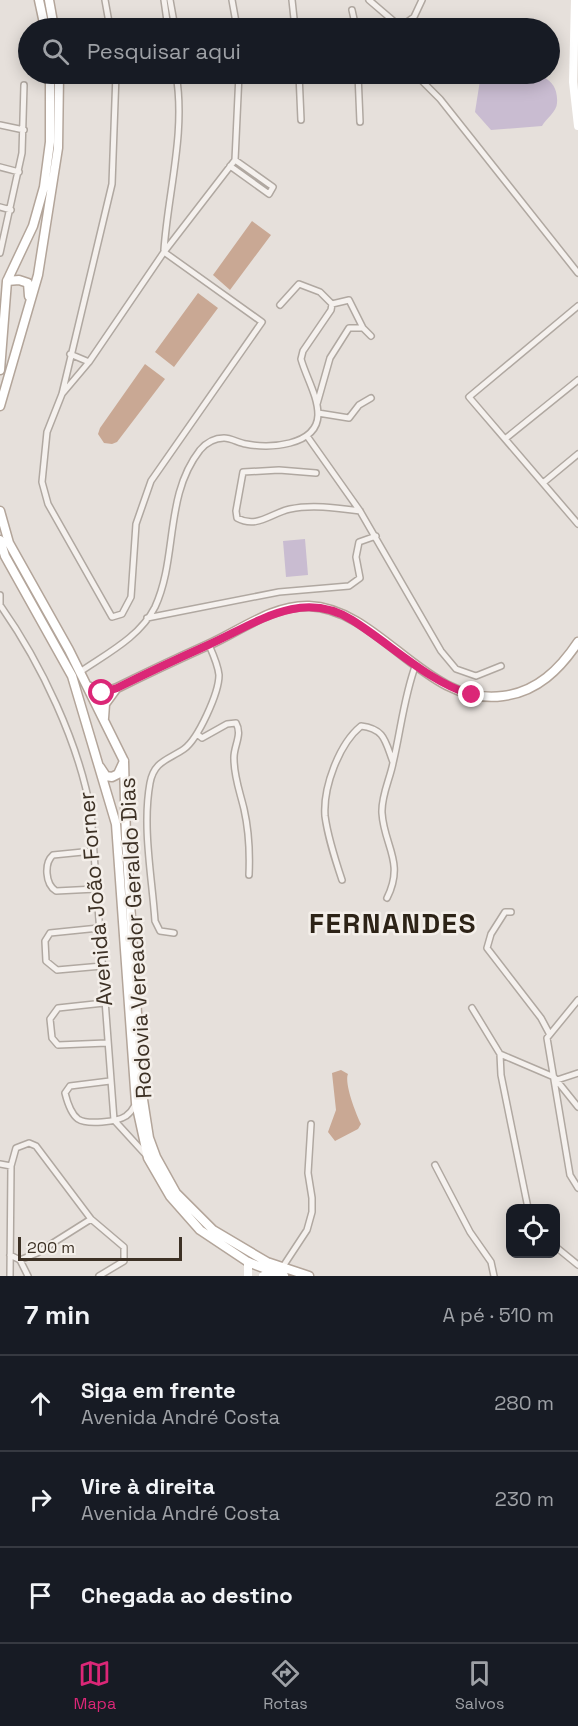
<!DOCTYPE html>
<html lang="pt">
<head>
<meta charset="utf-8">
<style>
	:root { --surface:#171b24; --page:#242831; --text:#f1f3f6; --muted:#9ea1a6; --line:#363941; --accent:#db2777 }
	body { margin:0; font-family:"Space Grotesk",sans-serif; background:var(--page); color:var(--text) }
	.controls { position:absolute; right:18px; bottom:18px; display:grid; overflow:hidden; border-radius:12px; box-shadow:0 3px 15px #0003 }
	.controls button { width:54px; height:54px; display:grid; place-items:center; padding:0; border:0; border-bottom:2px solid var(--line); background:var(--surface); color:var(--text); font:30px sans-serif }
	.scale { position:absolute; left:18px; bottom:15px; width:164px; box-sizing:border-box; padding-left:6px; border:3px solid #3d3125; border-top:0; font-size:16px; line-height:21px; white-space:nowrap; color:#3d3125; -webkit-text-stroke:4px #f4efea; paint-order:stroke }
	.stop { position:absolute; width:18px; height:18px; margin:-14px; border:4px solid #db2777; border-radius:50%; background:#fff }
	.stop.end { background:#db2777; border-color:#fff; box-shadow:0 2px 6px #0008 }
	.list { margin:0; padding:0; list-style:none }
	h2 { display:flex; justify-content:space-between; align-items:center; height:78px; margin:0; padding:0 24px; font-size:26px }
	h2 small { font-size:20px; font-weight:400; color:var(--muted) }
	.list li { display:grid; grid-template-columns:39px 1fr auto; gap:18px; align-items:center; box-sizing:border-box; height:96px; padding:0 24px; border-top:2px solid var(--line) }
	.list b { display:block; font-size:22px; white-space:nowrap }
	.list p { margin:0; font-size:20px; white-space:nowrap; color:var(--muted) }
	.list em { font-size:20px; font-style:normal; color:var(--muted) }
	.icon { flex:none; width:33px; height:33px; fill:none; stroke:currentColor; stroke-width:2; stroke-linecap:round; stroke-linejoin:round }
	.map { position:relative; flex:none; width:578px; height:1276px; overflow:hidden }
	.search { position:absolute; background:var(--surface); box-shadow:0 3px 15px #0003; left:18px; right:18px; top:18px; height:66px; display:flex; align-items:center; gap:15px; box-sizing:border-box; padding:0 21px; border-radius:33px; color:var(--muted); font-size:22px }
	.sheet { height:366px; background:var(--surface) }
	nav { display:flex; justify-content:space-around; align-items:center; box-sizing:border-box; height:84px; border-top:2px solid var(--line); background:var(--surface); font-size:16px; color:var(--muted) }
	nav a { display:grid; justify-items:center; gap:3px }
	nav .on { color:var(--accent) }
	.map>svg:first-child { display:block }
</style>
</head>
<body>
<div class="map">
<svg width="578" height="1276" viewBox="0 0 578 1276">
	<rect width="100%" height="100%" fill="#e6e0db"/>
	<path fill="#c9bcd1" d="M481,74c25,0 79,-11 76,29 0,8 -11,16 -15,23l-51,4 -16,-18z
		M305,539l3,36 -22,2 -3,-36z"/>
	<path fill="#c9a894" d="M252,221l19,14 -41,55 -17,-15z
		M198,293l20,15 -44,59 -19,-15z
		M145,364l20,15 -48,63 -5,2 -8,-1 -6,-9 2,-6z
		M341,1070l7,4c-4,9 8,40 13,50l-3,5 -23,12 -7,-9 8,-22 -4,-37z"/>
	<g fill="none" stroke-linecap="round" stroke-linejoin="round">
		<g stroke="#b0a8a1" stroke-width="8">
			<path id="street" d="M105,0l5,28
				M164,0l4,28
				M170,0l5,28
				M232,0l5,28
				M292,0l3,28
				M369,0l28,24 6,1 11,-8 8,-17
				M352,10l4,18
				M116,74l-4,110 -50,210 -15,38 -5,50 6,22 64,113 10,-3 9,-17 5,-73 15,-43 111,-159 -98,-70
				M299,74l2,46
				M358,74l2,48
				M415,74l25,25 138,174
				M0,125l24,5
				M230,166l39,28 4,-7 -38,-27
				M0,167l19,5
				M0,207l11,3
				M164,250c4,-58 22,-118 12,-176
				M0,253l22,-100 2,-68
				M332,304l17,-4 14,28
				M578,306l-109,91 109,127
				M70,354l19,8
				M62,394l27,-32 75,-110 71,-92 4,-86
				M317,404l13,-46 19,-30h14l8,8
				M318,413l31,5 10,-13 12,-7
				M307,436l53,75 81,140 15,18 20,7 25,-10
				M505,439l73,-59
				M316,473l-37,-3 -36,2 -7,39 1,7c20,11 34,-5 53,-9 22,-5 48,-1 70,2
				M543,483l35,-29
				M0,595v10
				M0,605c41,58 79,138 91,208l23,307 32,35
				M147,618l132,-26 70,-6 11,-8 -4,-21 3,-15 17,-6
				M80,672c26,-18 60,-35 75,-65 23,-50 9,-111 45,-157 6,-7 15,-12 24,-12 7,0 15,5 22,6 22,5 71,2 72,-29 0,-19 -12,-38 -17,-56l2,-8 28,-41 1,-6 -12,-12 -21,-8 -19,21
				M197,734l5,4 25,-14 9,-1c7,12 -3,24 -2,36 0,18 6,33 10,50 5,22 6,43 5,66
				M93,851l-40,4c-9,8 -8,29 3,36l40,-2
				M342,880c-7,-21 -14,-42 -17,-64 -2,-29 14,-72 36,-90 24,3 24,15 32,36
				M387,898c18,-36 -3,-52 -5,-85 -1,-17 8,-34 11,-50 8,-34 11,-67 23,-99
				M511,912h-6l-14,22 -4,14 54,70 8,15
				M99,928l-49,5 -5,8 1,20 11,9 45,-4
				M174,933l-14,-2 -5,-10c-3,-44 -13,-94 -5,-138 4,-22 18,-23 34,-34 14,-10 35,-56 35,-74 -1,-10 -6,-21 -10,-30
				M578,1000l-31,38 23,137 8,13
				M104,1003l-46,5 -8,11 2,19 6,7 49,-2
				M472,1008l28,46 1,21 27,133
				M500,1054l54,23 24,30
				M557,1080l21,-7
				M110,1081l-40,5 -5,7c2,8 6,21 13,26 9,6 39,3 48,-3 4,-3 7,-7 9,-11
				M0,1164l11,2
				M435,1165l35,67 21,30 3,14
				M556,1247l22,18
				M10,1255l10,5 8,16
				M20,1260l17,-7 54,-34
				M282,1268l25,-38 5,-18v-14l-4,-25 3,-49
				M10,1276l1,-110 5,-18 13,-5 7,3 55,73 33,28v14l-25,15"/>
		</g>
		<g stroke="#b3a59a" stroke-width="11">
			<path id="primary" d="M39,0l6,28
				M49,0l5,28
				M7,281l12,-1 9,3 1,13
				M0,370l7,-89 26,-55 11,-39 6,-45v-68
				M0,406l38,-131 20,-127 1,-74
				M0,511l9,32 60,107 55,111 2,78 16,254 7,45 7,19 20,36 37,37 54,32 42,14
				M0,540l5,16 67,120 44,148 20,279 12,55 22,38 30,34 48,32 36,14
				M88,686l14,7 15,-5c30,-15 60,-29 91,-43 32,-14 64,-40 101,-39 72,3 117,101 194,90 34,-4 57,-27 75,-54
				M104,718l1,-14 11,-15
				M100,767l6,9 6,1 6,-3 6,-13"/>
		</g>
		<use href="#street" stroke="#f5f1ee" stroke-width="5"/>
		<path stroke="#fff" stroke-width="8" d="M575,0l-2,82 5,44
			M248,1276v-14
			M263,1276l12,-2"/>
		<use href="#primary" stroke="#fff" stroke-width="8"/>
	</g>
	<g fill="none" stroke-linecap="round" stroke-linejoin="round">
		<path stroke="#db2777" stroke-width="8" d="M102,693l15,-5c30,-15 60,-29 91,-43 47,-21 93,-57 144,-25 40,25 75,61 120,75"/>
	</g>
	<g text-anchor="middle" dominant-baseline="central" stroke-width="5" stroke-linejoin="round" paint-order="stroke">
		<g font-size="22" fill="#3d3125" stroke="#f4efea">
			<text transform="translate(95 899) rotate(-95)">Avenida João Forner</text>
			<text transform="translate(135 938) rotate(-93)">Rodovia Vereador Geraldo Dias</text>
		</g>
		<g font-size="28" font-weight="bold" letter-spacing="1.5" fill="#2d2317" stroke="#f4efea">
			<text x="393" y="923">FERNANDES</text>
		</g>
	</g>
</svg>
<div class="controls">
<button><svg class="icon" aria-label="locate" viewBox="0 0 24 24"><circle cx="12" cy="12" r="6"/><path d="M12 2v4M12 18v4M2 12h4M18 12h4"/></svg></button>
</div>
<div class="scale">200 m</div>
<div class="stop" style="left:102px;top:693px"></div>
<div class="stop end" style="left:472px;top:695px"></div>
<div class="search"><svg class="icon" aria-label="search" viewBox="0 0 24 24"><circle cx="10" cy="10" r="6"/><path d="M15 15l6 6"/></svg>Pesquisar aqui</div>
</div>
<section class="sheet">
<h2>7 min<small>A pé · 510 m</small></h2>
<ul class="list">
<li><svg class="icon" aria-label="ahead" viewBox="0 0 24 24"><path d="M12 20V5M6 11l6-6 6 6"/></svg><div><b>Siga em frente</b><p>Avenida André Costa</p></div><em>280 m</em></li>
<li><svg class="icon" aria-label="right" viewBox="0 0 24 24"><path d="M7 20v-9h11M14 6l5 5-5 5"/></svg><div><b>Vire à direita</b><p>Avenida André Costa</p></div><em>230 m</em></li>
<li><svg class="icon" aria-label="arrive" viewBox="0 0 24 24"><path d="M6 21V4h12l-3 4 3 4H6"/></svg><div><b>Chegada ao destino</b></div></li>
</ul>
</section>
<nav>
<a class="on"><svg class="icon" aria-label="map" viewBox="0 0 24 24"><path d="M3 6l6-2 6 2 6-2v14l-6 2-6-2-6 2zM9 4v14M15 6v14"/></svg>Mapa</a>
<a><svg class="icon" aria-label="directions" viewBox="0 0 24 24"><path d="M12 3l9 9-9 9-9-9zM9 14v-3h6M13 9l2 2-2 2"/></svg>Rotas</a>
<a><svg class="icon" aria-label="saved" viewBox="0 0 24 24"><path d="M7 4h10v16l-5-4-5 4z"/></svg>Salvos</a>
</nav>
</body>
</html>
